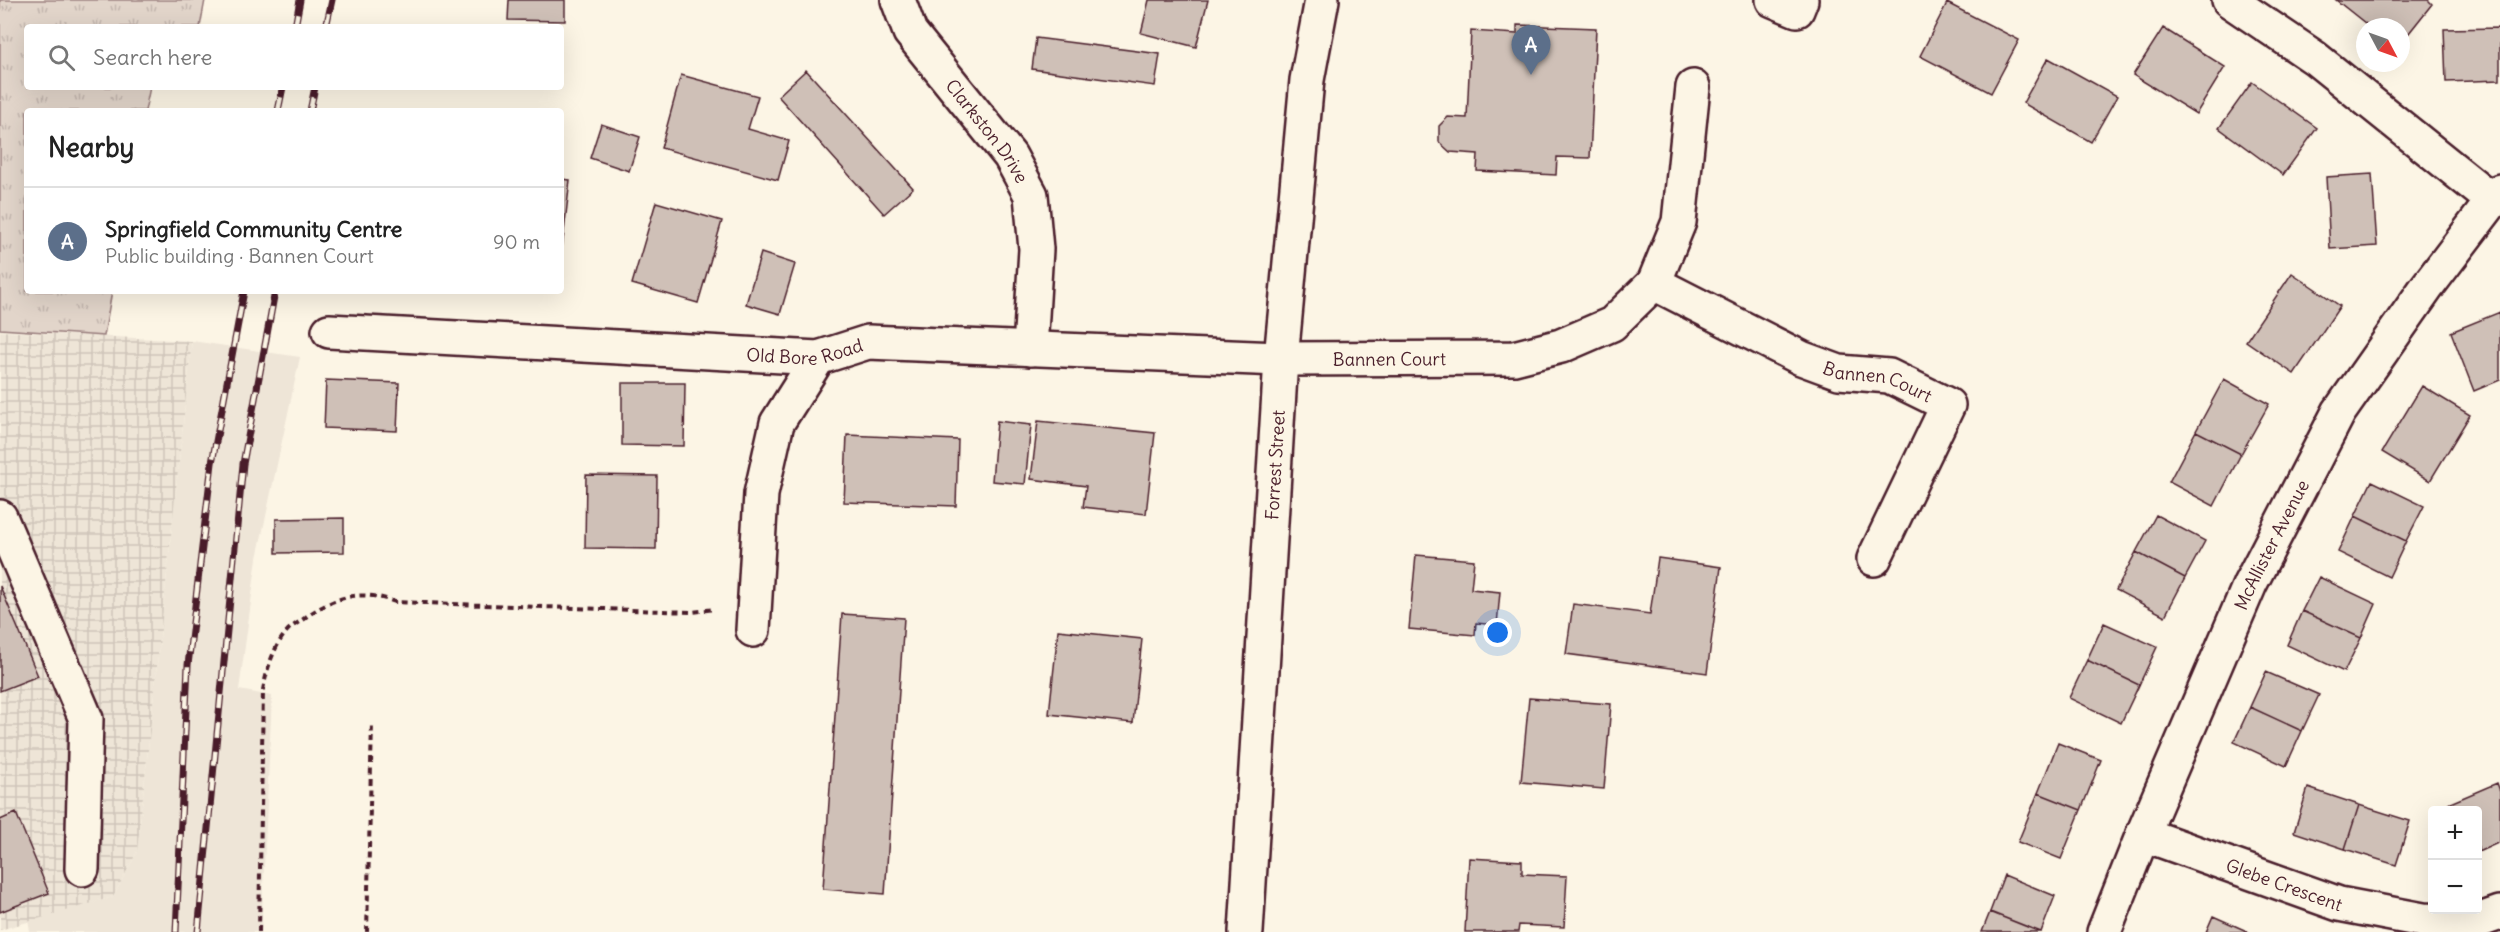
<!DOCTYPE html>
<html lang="en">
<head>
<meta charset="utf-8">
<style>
	:root { --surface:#fff; --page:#f6f6f6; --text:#222; --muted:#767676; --line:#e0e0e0; --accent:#0f766e }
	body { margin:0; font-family:Delius,sans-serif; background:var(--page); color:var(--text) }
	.controls { position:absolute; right:18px; bottom:18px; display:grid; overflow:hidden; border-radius:6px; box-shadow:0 6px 24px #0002 }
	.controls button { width:54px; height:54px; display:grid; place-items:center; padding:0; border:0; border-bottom:2px solid var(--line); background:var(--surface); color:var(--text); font:30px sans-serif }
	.compass { position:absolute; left:2356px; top:18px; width:54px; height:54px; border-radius:50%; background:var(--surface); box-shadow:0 6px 24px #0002; rotate:131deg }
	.you { position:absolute; left:1498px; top:633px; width:21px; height:21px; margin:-15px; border:4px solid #fff; border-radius:50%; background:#1a73e8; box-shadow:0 0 0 9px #1a73e833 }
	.badge { display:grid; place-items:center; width:39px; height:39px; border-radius:50%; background:var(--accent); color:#fff; font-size:20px; font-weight:700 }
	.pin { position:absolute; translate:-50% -50px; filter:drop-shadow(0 2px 3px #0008) }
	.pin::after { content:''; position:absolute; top:32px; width:21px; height:18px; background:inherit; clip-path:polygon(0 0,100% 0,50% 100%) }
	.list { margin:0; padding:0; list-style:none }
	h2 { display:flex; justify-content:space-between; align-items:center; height:78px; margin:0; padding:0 24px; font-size:26px }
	h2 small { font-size:20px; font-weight:400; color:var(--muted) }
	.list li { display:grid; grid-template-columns:39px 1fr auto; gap:18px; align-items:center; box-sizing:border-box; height:108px; padding:0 24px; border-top:2px solid var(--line) }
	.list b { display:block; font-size:22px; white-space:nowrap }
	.list p { margin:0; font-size:20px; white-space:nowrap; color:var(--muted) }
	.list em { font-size:20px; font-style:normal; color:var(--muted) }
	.icon { flex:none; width:33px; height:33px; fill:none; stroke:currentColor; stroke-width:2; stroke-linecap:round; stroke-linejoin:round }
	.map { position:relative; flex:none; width:2500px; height:932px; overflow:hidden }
	.search { position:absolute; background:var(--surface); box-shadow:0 6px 24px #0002; left:24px; top:24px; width:540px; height:66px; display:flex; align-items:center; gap:15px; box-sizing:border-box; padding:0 21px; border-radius:6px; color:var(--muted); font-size:22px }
	.panel { position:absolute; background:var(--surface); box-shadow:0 6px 24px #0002; left:24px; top:108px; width:540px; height:186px; border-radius:6px }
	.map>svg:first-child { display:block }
</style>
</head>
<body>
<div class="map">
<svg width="2500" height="932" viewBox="0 0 2500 932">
	<defs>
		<pattern id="industrial-grid" width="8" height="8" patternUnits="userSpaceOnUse" patternTransform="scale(1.5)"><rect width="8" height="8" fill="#eee5d7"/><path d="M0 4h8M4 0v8" fill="none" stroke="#cec4b9"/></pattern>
		<pattern id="grass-tufts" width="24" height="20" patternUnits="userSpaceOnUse" patternTransform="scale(1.5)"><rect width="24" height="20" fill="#e2d5ca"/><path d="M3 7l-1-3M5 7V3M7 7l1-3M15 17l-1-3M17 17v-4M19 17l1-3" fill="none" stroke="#c3b6ae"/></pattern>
	</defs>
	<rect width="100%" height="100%" fill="#fcf5e5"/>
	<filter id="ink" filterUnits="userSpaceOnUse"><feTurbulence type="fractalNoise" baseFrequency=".0167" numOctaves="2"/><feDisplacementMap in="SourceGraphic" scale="12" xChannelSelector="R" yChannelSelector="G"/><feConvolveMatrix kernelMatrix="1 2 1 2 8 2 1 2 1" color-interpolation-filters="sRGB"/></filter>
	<g filter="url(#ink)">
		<path fill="#eee5d7" d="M192,341l108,16 -43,201 -18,132 33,6 -11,236h-231l-2,-12 85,-23 24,-45z"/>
		<path fill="url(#industrial-grid)" d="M0,331l192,10 -55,511 -24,45 -113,33z"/>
		<path fill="url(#grass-tufts)" stroke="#967a7a" stroke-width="1.5" d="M0,0h205l-5,27h-173v60h123l-5,24h-118v180h85l-8,45 -104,-7z"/>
		<path fill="#cfc0b7" stroke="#4a1f2b" stroke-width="1.5" d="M509,0h56v21l-57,-1z
			M1149,0h59l-12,47 -55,-14z
			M2336,0h92l4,4 -31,39v-16h-31z
			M1947,3l72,37 -28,53 -71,-37z
			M1517,25l79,3 -6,130 -33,-1 -1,18 -79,-4 1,-17 -28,-2 -11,-10v-16l9,-9 19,1 4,-87 46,3z
			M2163,28l62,39 -29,47 -63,-39z
			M2500,28v52l-54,2 -2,-53z
			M1036,38l124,16 -5,32 -123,-17z
			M2048,58l69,38 -26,46 -68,-39z
			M806,70l107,118 -29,26 -106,-118z
			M681,75l77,21 -10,33 41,12 -11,39 -117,-32z
			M2252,82l65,46 -34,47 -64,-47z
			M601,124l39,13 -11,34 -39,-13z
			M2372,174l5,72 -47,3 -4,-72z
			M561,179l9,1 -8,69h-1z
			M656,202l66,19 -24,82 -66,-19z
			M761,253l34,11 -15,50 -34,-10z
			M2292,273l48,33 -46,68 -48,-33z
			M2500,312v68l-26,11 -23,-59z
			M2224,379l45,25 -28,50 -45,-23z
			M326,380l73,3 -2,48 -73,-3z
			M622,383h63l-1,63 -62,-1z
			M2422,386l48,29 -40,66 -48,-29z
			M997,421l34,4 -6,59 -33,-3z
			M1038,421l117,12 -9,81 -63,-7 3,-21 -55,-7z
			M2196,431l45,23 -27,52 -45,-24z
			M847,435l111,5 -2,66 -112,-4z
			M586,475l71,1 -1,73 -71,-1z
			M2372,481l52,25 -18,35 -51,-25z
			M2156,515l49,26 -20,37 -49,-26z
			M2355,516l51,25 -17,36 -51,-25z
			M344,518v34l-68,1v-34z
			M2136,552l49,26 -20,38 -49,-26z
			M1416,555l58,5 -3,29 29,3 -3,33 -21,-2 -1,12 -66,-6z
			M1658,558l63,9 -14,106 -141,-19 7,-50 77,10z
			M2319,577l57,27 -15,34 -59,-27z
			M0,586l38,90 -38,15z
			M2302,611l59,27 -17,34 -57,-27z
			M842,614l62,4 -19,276 -62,-5z
			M2104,623l53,24 -18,38 -52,-25z
			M1058,630l84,9 -9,84 -84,-9z
			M2087,660l52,25 -18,38 -52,-25z
			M2266,672l53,23 -17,36 -52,-24z
			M1529,698l82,6 -7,85 -83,-7z
			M2250,707l52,24 -16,35 -52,-24z
			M2058,743l43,17 -20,50 -43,-17z
			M2497,783l3,8v51l-22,10v-42h-44z
			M2308,788l51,17 -14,44 -51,-17z
			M2038,793l43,17 -20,49 -43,-17z
			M2359,805l51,16 -14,44 -51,-16z
			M16,813l33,80 -49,19v-92z
			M1469,858l53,3v13l45,2 -3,51 -45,-2 -1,7h-53z
			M2004,875l51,21 -14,36 -51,-20z
			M1990,912l50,20h-58z
			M2213,916l36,16h-43z"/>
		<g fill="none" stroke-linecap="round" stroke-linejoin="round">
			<g stroke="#4a1f2b" stroke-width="38">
				<g id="minor">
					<path id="s1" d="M898,0l12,32 100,124 21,39 5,54 -6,100"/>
					<path d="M1773,0l24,10 4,-10"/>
					<path d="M2229,0l86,58 177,142"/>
					<path id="s2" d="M1654,283l147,75 38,14 50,4 59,29 -74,154"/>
					<path id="s3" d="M329,331l489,27 50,-16 413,17 233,-1 47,-12 51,-22 42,-41 25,-61 14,-135"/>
					<path d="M0,517l86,202 -4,150"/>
					<path d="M753,630l8,-136 16,-71 41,-65"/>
					<path id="s4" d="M2143,834l196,70 84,16 52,2 25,-9"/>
					<path id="s5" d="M2104,932l39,-98 107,-250 89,-172 88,-125 73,-96"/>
				</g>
			</g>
			<g stroke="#4a1f2b" stroke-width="38">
				<g id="major">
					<path id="s6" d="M1246,932l35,-573 26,-279 15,-80"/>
				</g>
			</g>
			<path stroke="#4a1f2b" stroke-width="4" stroke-dasharray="6 4.5" stroke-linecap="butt" d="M259,932l4,-242c4,-21 10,-43 25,-60 5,-5 14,-9 19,-14 30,-20 54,-27 88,-14l297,10 23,-3
				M367,932l5,-209"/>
			<use href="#minor" stroke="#fcf5e5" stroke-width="33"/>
			<use href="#major" stroke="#fcf5e5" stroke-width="33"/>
			<g stroke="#4a1f2b" stroke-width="7">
				<path id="rail" d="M295,27l5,-27
					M326,27l6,-27
					M278,111l5,-24
					M310,111l5,-24
					M176,932l12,-267 24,-202 32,-172
					M198,932l45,-468 32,-173"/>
			</g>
			<use href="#rail" stroke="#fcf5e5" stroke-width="4.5" stroke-dasharray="14" stroke-linecap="butt"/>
		</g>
	</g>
	<g text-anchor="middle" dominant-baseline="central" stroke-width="4.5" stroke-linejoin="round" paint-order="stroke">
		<g font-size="18" fill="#4a1f2b" stroke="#fcf5e5">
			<text stroke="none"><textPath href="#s1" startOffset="160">Clarkston Drive</textPath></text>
			<text stroke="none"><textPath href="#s3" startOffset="477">Old Bore Road</textPath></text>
			<text stroke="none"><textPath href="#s3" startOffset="1064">Bannen Court</textPath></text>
			<text stroke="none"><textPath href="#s2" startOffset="246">Bannen Court</textPath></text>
			<text stroke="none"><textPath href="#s6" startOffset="468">Forrest Street</textPath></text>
			<text stroke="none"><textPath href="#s5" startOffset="422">McAllister Avenue</textPath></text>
			<text stroke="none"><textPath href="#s4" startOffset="150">Glebe Crescent</textPath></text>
		</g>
	</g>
</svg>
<div class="controls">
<button>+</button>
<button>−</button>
</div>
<svg class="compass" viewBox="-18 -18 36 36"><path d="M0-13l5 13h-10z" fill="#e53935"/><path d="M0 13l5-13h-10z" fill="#767676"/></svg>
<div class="you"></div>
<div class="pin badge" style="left:1531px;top:75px;background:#5c6f8a">A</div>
<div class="search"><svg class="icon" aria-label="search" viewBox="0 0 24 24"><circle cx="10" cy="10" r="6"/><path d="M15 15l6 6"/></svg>Search here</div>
<section class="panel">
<h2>Nearby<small></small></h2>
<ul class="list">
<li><span class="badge" style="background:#5c6f8a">A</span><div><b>Springfield Community Centre</b><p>Public building · Bannen Court</p></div><em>90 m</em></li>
</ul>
</section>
</div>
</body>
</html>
